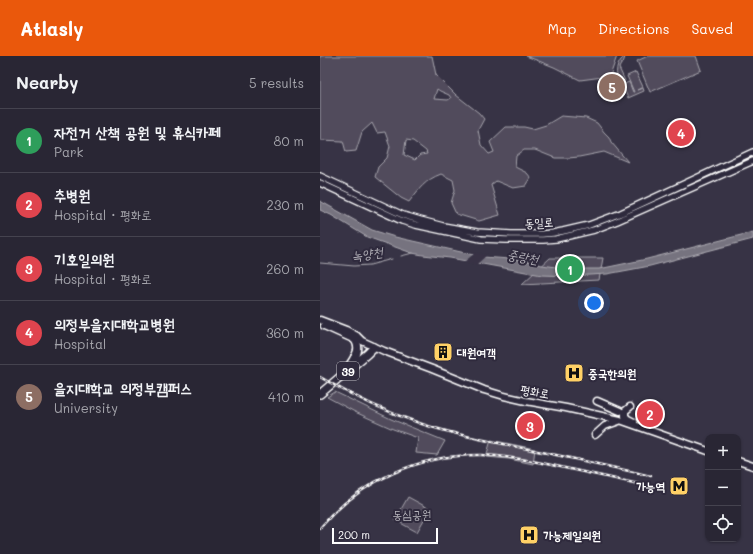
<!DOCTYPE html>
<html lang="en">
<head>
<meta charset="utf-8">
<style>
	:root { --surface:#292634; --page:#353240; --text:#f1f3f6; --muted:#a5a5ac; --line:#45434f; --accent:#ea580c }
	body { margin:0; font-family:Mali,"Poor Story",sans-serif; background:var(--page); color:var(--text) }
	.controls { position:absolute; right:12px; bottom:12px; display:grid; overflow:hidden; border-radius:8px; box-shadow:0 1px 3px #0004 }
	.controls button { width:36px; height:36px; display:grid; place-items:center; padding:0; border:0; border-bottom:1px solid var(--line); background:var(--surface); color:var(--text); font:20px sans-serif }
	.scale { position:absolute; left:12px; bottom:10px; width:106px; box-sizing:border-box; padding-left:4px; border:2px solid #fff; border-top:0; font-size:11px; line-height:14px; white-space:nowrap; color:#fff; -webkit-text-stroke:3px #2f2a3d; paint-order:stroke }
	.you { position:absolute; left:274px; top:247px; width:14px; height:14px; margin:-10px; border:3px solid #fff; border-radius:50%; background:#1a73e8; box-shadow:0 0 0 6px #1a73e833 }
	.badge { display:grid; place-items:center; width:26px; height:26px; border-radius:50%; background:var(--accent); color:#fff; font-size:13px; font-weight:700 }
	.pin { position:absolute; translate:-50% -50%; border:2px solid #fff; box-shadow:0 1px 4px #0006 }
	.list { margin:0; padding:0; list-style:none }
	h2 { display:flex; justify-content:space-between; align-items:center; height:52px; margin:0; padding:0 16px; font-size:17px }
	h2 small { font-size:13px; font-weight:400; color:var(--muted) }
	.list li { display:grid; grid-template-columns:26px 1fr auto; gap:12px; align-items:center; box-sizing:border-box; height:64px; padding:0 16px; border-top:1px solid var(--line) }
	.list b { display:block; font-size:15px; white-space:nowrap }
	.list p { margin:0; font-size:13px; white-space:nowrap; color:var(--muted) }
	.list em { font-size:13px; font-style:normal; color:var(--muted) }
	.icon { flex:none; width:22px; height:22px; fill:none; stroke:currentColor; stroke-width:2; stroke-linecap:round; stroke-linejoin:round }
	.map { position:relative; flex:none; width:433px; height:498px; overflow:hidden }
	header { display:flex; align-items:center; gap:24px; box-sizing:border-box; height:56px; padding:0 20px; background:var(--accent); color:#fff }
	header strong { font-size:19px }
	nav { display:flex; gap:22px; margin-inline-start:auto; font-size:14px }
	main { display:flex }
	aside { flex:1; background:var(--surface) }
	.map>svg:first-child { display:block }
</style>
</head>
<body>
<header>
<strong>Atlasly</strong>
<nav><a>Map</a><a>Directions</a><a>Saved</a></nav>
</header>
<main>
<aside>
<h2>Nearby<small>5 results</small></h2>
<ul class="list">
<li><span class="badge" style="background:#2e9e5b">1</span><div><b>자전거 산책 공원 및 휴식카페</b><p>Park</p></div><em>80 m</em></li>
<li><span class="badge" style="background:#e0444e">2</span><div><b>추병원</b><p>Hospital · 평화로</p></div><em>230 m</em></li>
<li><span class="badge" style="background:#e0444e">3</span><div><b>기호일의원</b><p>Hospital · 평화로</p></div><em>260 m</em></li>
<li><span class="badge" style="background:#e0444e">4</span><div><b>의정부을지대학교병원</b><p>Hospital</p></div><em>360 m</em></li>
<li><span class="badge" style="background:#8d6e63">5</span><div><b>을지대학교 의정부캠퍼스</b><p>University</p></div><em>410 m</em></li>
</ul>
</aside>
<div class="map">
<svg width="433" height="498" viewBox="0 0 433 498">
	<rect width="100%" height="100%" fill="#373345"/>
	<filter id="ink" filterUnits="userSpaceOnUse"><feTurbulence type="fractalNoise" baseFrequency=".025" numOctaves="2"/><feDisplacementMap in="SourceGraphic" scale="8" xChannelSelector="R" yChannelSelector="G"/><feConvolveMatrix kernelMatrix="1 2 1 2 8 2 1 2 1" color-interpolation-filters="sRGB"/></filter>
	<g filter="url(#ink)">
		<path fill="#514c5c" stroke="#a8a6ae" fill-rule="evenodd" d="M0,0h112l4,19 20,20 23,18 5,6 -6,11 3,15 8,9 5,-2 -4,-10 16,-15h18l9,2 13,-4 15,-9 25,2 11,5 7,9 5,5 2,5 17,20 -24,-10 -25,5 -11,1h-13l-20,-8h-11l-8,6 -1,11 12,6 4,5 -5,8 -13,2 -17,-7 -5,4 9,30 -21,6 -23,-7 -5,-11 4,-13 -2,-10 -12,-6c-16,6 -22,15 -32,28l-8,-4 -26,-21 3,-10 9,-9 3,-12 -5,-14 -8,1 -5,-10 -10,9 -6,19 -10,1 -3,-11 -23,-1zM117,33l3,2 9,4 2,3 -3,2 -14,-1zM86,84l7,1 13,10 1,3 -7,1 -5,5 -11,-5z
			M206,0h91l-7,20 -30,4 -26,-13z
			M305,0v1l-2,6 -2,1 -2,4 6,13 -5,2c-6,-9 -4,-20 5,-27z
			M328,0h48l5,14 -51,22 -13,-31z
			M316,16l7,15 -6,3 6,-2 1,3 -16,7 -6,-13 7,-3 4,10h1l-7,-16z
			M230,202h53l-4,22 -77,4z
			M15,336l56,27 54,22 -8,14 -21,-2 2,-15 -25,-9 -38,-17 -28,-15z
			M171,384l44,9 -2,15 -24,-5 -23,-2z
			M88,441l22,12 -13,23 -22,-12z"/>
		<path fill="#76737f" stroke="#adabb2" d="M0,145l52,29 23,7 88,20 40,3 19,5 28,4h29l48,-10 106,-27v7l-103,27 -43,8 -36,2 -29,-1 -92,-17 -27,-3 -11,-2 -45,-16 -36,-22 -11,-5z"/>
		<path fill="#373345" d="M155,197l12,2 -11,10 -12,-3z"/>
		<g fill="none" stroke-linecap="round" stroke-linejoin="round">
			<path stroke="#adabb2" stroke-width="1" d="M81,200l12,-3
				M0,207l34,3 16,-1 22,-6"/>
			<g stroke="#fff" stroke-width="8">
				<path id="tertiary" d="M0,120l83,39 17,5 23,6 34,6 34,2h31l11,-1 10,-2 26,-6 32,-12 132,-61
					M0,127l82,38 14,4 65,14 25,1h37l13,-1 38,-9 23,-9 136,-60"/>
			</g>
			<g stroke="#fff" stroke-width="9">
				<path id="secondary" d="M0,264l26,10 11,6 5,5 22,10 48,18 52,21 20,6 22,5 40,7 54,12 88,31
					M4,270l31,14h3
					M277,345l23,10
					M310,351l-5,4v5l3,3 6,3
					M275,379l10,-9 14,-5
					M418,405l15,5"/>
			</g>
			<g stroke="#fff" stroke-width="10">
				<path id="primary" d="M28,312c6,-10 14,-18 7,-28
					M0,338l47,-40 7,-7"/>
			</g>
			<use href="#tertiary" stroke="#2f2a3d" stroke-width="5.5"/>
			<use href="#secondary" stroke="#2f2a3d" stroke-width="6"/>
			<use href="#primary" stroke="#2f2a3d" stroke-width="7"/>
			<g stroke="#fff" stroke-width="2.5">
				<path id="rail" d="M0,321c32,19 66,35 102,47 36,12 73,18 110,26 40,8 79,17 119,26
					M0,472c39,-47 100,-74 161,-73 29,1 56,7 84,13 28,6 56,12 83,18"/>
			</g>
			<use href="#rail" stroke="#2f2a3d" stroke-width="1" stroke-dasharray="3" stroke-linecap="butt"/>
		</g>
	</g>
	<defs>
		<g id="building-square" transform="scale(1)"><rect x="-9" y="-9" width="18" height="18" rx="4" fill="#ffd166" stroke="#2f2a3d"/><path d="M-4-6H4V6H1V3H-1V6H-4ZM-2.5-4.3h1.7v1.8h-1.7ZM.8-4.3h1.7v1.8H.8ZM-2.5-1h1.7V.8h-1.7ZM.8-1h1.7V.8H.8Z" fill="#111"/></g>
		<g id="hospital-square" transform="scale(1)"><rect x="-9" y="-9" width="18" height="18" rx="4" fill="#ffd166" stroke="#2f2a3d"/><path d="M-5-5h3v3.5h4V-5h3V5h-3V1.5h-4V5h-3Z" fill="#111"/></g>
		<g id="metro-square" transform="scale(1)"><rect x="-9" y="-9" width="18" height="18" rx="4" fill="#ffd166" stroke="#2f2a3d"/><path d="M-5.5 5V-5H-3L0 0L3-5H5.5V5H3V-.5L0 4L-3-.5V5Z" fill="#111"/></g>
	</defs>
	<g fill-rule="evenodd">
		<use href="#building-square" x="123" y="296"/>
		<use href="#hospital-square" x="254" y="317"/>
		<use href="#metro-square" x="359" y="430"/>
		<use href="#hospital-square" x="209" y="479"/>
	</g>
	<g text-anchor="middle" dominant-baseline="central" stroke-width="4" stroke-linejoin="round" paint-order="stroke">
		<rect fill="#2f2a3d" stroke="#c1bfc5" stroke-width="1" x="17" y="306" width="22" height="18" rx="3"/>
		<g font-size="11" font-weight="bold" fill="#fff">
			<text x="28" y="315">39</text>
		</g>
		<g font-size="12" fill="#fff" stroke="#2f2a3d">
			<text transform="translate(219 166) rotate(-3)">동일로</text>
			<text transform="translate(215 335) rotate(10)">평화로</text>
		</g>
		<g font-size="12" font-weight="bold" fill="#fff" stroke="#2f2a3d" text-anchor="start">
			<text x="137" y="296">대원여객</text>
			<text x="268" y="317">중국한의원</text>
			<text x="345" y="430" text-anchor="end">가능역</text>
			<text x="223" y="479">가능제일의원</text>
		</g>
		<g font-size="12" fill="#b9b7be" stroke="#2f2a3d">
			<text x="92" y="458">동심공원</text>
		</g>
		<g font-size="13" font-style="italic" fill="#b4b2b9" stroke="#2f2a3d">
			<text transform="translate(47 197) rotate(-8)">녹양천</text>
			<text transform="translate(203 200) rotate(10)">중랑천</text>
		</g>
	</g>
</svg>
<div class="controls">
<button>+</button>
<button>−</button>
<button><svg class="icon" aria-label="locate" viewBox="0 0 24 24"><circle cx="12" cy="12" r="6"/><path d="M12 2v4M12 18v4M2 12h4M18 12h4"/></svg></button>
</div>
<div class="scale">200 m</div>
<div class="you"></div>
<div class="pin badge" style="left:250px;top:213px;background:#2e9e5b">1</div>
<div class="pin badge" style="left:330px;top:358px;background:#e0444e">2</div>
<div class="pin badge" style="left:210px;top:370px;background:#e0444e">3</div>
<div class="pin badge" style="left:361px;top:77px;background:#e0444e">4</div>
<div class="pin badge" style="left:292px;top:31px;background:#8d6e63">5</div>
</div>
</main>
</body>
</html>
